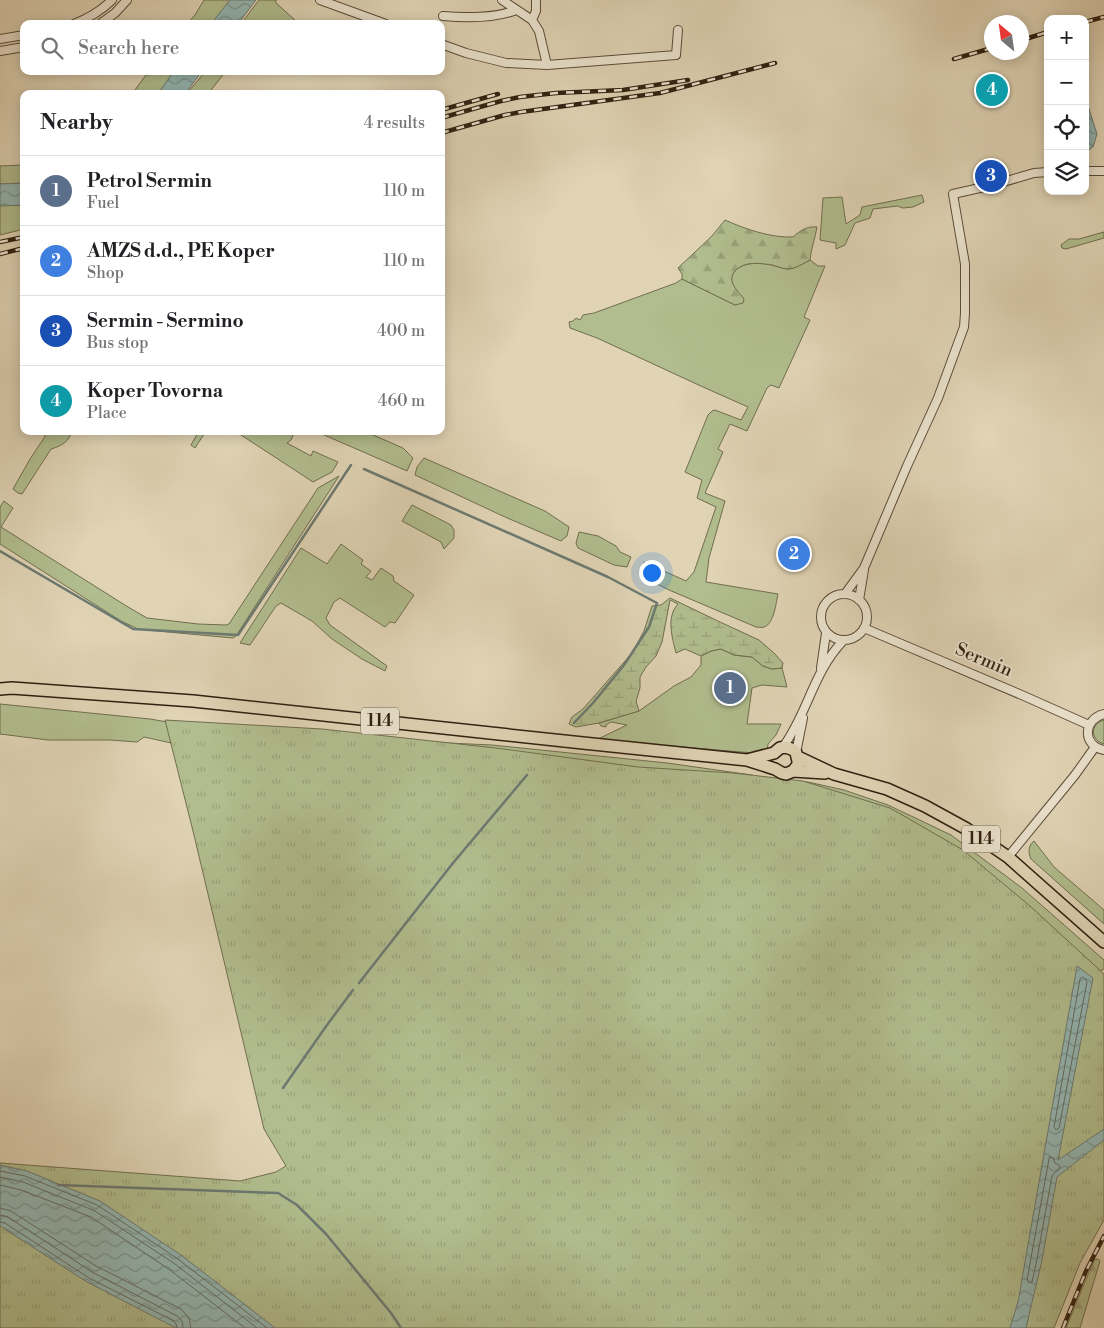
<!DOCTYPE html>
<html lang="en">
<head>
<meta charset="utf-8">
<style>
	:root { --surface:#fff; --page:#f6f6f6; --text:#202124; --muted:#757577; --line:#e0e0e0; --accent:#8f2418 }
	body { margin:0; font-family:"Libre Bodoni",serif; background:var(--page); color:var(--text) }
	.controls { position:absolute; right:15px; top:15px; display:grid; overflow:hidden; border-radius:10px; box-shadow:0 2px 12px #0003 }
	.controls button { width:45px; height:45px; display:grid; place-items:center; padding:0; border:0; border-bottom:1px solid var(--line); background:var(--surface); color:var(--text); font:25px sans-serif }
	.compass { position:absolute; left:984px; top:15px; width:45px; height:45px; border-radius:50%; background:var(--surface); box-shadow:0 2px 12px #0003; rotate:331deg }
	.you { position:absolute; left:651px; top:572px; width:18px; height:18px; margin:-12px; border:4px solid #fff; border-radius:50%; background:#1a73e8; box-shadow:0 0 0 8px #1a73e833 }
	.badge { display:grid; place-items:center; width:32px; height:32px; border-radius:50%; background:var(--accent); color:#fff; font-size:16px; font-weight:700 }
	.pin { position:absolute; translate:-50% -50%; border:2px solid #fff; box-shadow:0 1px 5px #0006 }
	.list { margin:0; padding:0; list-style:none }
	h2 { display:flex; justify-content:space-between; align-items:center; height:65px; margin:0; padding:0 20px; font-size:21px }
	h2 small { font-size:16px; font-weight:400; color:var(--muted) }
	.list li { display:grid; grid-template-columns:32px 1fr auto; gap:15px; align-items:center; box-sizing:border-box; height:70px; padding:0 20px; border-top:1px solid var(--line) }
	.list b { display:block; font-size:19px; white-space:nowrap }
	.list p { margin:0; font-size:16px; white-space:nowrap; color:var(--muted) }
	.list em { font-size:16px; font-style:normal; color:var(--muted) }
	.icon { flex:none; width:28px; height:28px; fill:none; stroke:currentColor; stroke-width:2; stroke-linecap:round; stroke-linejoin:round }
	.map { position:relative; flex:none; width:1104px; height:1328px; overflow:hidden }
	.search { position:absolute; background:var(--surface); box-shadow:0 2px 12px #0003; left:20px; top:20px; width:425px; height:55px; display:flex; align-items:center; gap:12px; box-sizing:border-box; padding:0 18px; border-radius:10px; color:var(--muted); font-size:19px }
	.panel { position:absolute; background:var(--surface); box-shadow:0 2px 12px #0003; left:20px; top:90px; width:425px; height:345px; border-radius:10px }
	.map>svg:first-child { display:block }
</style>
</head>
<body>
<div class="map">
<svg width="1104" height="1328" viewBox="0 0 1104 1328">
	<defs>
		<pattern id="forest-firs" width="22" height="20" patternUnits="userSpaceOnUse" patternTransform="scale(1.25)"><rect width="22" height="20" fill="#b1bd8e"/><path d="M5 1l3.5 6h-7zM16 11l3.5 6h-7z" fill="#99a279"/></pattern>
		<pattern id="wetland-marsh" width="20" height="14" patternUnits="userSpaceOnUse" patternTransform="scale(1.25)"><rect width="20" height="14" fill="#b1bd8e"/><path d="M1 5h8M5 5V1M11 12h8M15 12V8" fill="none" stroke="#99a279"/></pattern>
		<pattern id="park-tufts" width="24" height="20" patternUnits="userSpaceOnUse" patternTransform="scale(1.25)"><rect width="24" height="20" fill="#b1bd8e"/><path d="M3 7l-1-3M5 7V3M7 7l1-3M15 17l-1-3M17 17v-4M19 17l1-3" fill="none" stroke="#99a279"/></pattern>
		<pattern id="water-waves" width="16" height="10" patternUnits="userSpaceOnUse" patternTransform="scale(1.25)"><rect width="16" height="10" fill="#94b7b3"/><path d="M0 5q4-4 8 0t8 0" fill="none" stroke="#799490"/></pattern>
	</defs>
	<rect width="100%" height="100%" fill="#e0d4b5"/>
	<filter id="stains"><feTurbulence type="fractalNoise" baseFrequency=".004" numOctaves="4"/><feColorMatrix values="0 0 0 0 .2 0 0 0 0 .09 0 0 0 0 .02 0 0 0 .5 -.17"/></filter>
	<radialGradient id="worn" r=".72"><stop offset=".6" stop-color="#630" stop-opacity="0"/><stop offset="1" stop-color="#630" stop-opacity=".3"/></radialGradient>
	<path fill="#b1bd8e" stroke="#706e4f" d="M204,0h27l-19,24h-25l8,-9z
		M259,0h17v3l19,17v4h-54z
		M206,71h20l-18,23h-22z
		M173,73l-15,21h-26l14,-19z
		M24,165v18l-24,1v-18z
		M922,195l2,7 -11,5 -10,1 -6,-2 -24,3 -3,9 -15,5 -10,22 -9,4v-6l-16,-3 3,-42 19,-1 4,27 14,-9 2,-8z
		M0,205h24v24l-24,6z
		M1104,232v6l-38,11 -4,-1 -1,-3 8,-6h10z
		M810,260l8,6h7l-21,51 6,3 -31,68 -8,-3 -4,3 -20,43 -17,-7 -12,25 5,3 -18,41 20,8 -16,57 -3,24 72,12c-2,9 -4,30 -14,33 -3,1 -6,0 -8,0l-87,-37 -28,-14 -2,-3 5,-11 42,19 8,-9 22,-65 -19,-9 5,-18 -17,-8 23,-57 4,-4 3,-1 26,10 7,-13 -45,-20 -106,-49 -27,-10 -1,-6 4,-1 3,-3 4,2 3,-5 11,-2 82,-30 6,-4 53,26 9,-6c-7,-8 -18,-18 -9,-28 9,-10 25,-8 37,-6 5,1 11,4 16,4 6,0 16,-6 22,-9z
		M47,431h25c-3,11 -11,15 -21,18l-29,45 -4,-1 -5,-4 17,-30 14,-21z
		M199,431h7l-11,17 -4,-3z
		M235,431h60l-4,9 -4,3 24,13 2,-5 25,11 -6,10 -19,10z
		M315,431h49l39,17 10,10 -6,13z
		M424,458l121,53 24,16 -2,9 -6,5 -56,-24 -90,-42 2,-8z
		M339,476l-103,160 -3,2 -87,-8 -8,-1 -17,-8 -121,-77v-37l4,-6 9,7 -12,19 127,80 19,11 51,6 28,1 3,-1 89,-136z
		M412,505l39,20 3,5v8l-10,11 -3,-7 -39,-21z
		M579,532l19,4 18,10 4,6 11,5 -4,10 -13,-2 -36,-17 -2,-5z
		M341,544l22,16 -2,4 10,7 -5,6 6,3 9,-12 12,8 1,5 20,14 -19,28 -5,-1 -5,5 -45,-29 -6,4 -8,16 4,7 57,41 -2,5 -23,-12 -30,-20 -20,-18 -31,-18 -5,3 -26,39 -10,-2 61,-95 26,16z
		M721,649l13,6 18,2 11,9 9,3 10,-1 5,19 -25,-2 -10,3 -5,36h34l-5,11 -8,9 -1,8 -1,2 -170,-14 31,-15 -16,-3 -5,3v2l-5,-1 -2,-3 40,-12 35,-25 17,-9 10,-12v-9l10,-5z
		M0,704l150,15 41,7 148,12 153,7 175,18 85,12 10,6 -586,-37 -32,-7 -7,5 -27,-2h-62l-48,-6z
		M1104,720v24c-14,-4 -14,-20 0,-24z
		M801,782h7l36,8 44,15 63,30 71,53 82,72v9l-6,3z
		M1034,841l20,26 50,43v14l-73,-65c-3,-7 -3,-13 3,-18z"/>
	<path fill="url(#forest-firs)" stroke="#706e4f" d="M725,220c20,9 46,18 68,17 7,-6 13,-11 24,-10 -2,12 -6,22 -7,33 -6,3 -15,9 -22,9 -5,0 -11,-3 -16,-4 -12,-2 -28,-4 -37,6 -9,10 3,20 9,28l-1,4 -8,2 -53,-26v-5l-4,-6 34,-32z
		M1095,1259h3l2,2 -20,67h-14l23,-56z"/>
	<path fill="url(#wetland-marsh)" stroke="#706e4f" d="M670,598l50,24 39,18 15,13 9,10 -1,5 -10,1 -9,-3 -11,-9 -18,-2 -13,-6 -10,2 -10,5 -16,-7 -9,4c-4,-16 -10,-36 2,-49l-8,-4 -8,42 -6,14 -10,11 -6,10v11l-4,13 3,10 -40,12 -23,4 -7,-3 3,-7 11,-8 49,-56 12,-22 8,-25 9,-1z"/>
	<path fill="url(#park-tufts)" stroke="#706e4f" d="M165,720l157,9 174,19 142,19 95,6 70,8 87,27 73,42 67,56 74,68v246l-24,43 -26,65h-1054v-165l240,18 36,-9 10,-6 -22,-37 -71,-298z"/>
	<path fill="url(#water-waves)" stroke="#6c7a72" d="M230,0h26l-18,24h-27z
		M174,71h28l-17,23h-27z
		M1085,106h3l9,28 -4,13 -8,5z
		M24,183v22l-24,1v-22z
		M1077,966l16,12 -35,182 46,-31v11l-47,37 -15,83 -16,68h-16l8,-26z
		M0,1165l27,6 73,30 81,54 94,73h-99l-89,-46 -87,-56z"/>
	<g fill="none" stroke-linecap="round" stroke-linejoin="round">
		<path stroke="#626b62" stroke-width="1" d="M1083,977l3,3 1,2 -28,146 -3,2 -2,-3 26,-148z
			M1050,1157l3,1 2,5 4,2 1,2 -8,9 -15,83 -5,23 -3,1 -2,-3 22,-121z
			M0,1171l25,5 72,29 81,54 89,69
			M0,1177l23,5 72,29 80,53 82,64
			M0,1185l21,5 70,27 79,53 75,58
			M0,1208l11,3 85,55 85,43 8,9 2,10
			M0,1215l8,2 84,55 85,44 5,5 1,7
			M0,1222l5,1 84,55 85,43 2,3 1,4"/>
		<path stroke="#6c7a72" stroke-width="2.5" d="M364,469l244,108 49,26 -8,24 -25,38 -31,38 -19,20
			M0,551l133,78 105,6 113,-170
			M359,983l94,-120 74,-88
			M283,1088l44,-63 26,-35
			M58,1185l220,8 19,12 29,29 65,79 10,15"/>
		<g stroke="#5b4c39" stroke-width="10">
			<path id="minor" d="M320,0l66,24
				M502,0l30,20 7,11 8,34
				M443,16c22,2 53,2 73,-6
				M532,20l4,-9v-11
				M74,24c15,-6 27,-13 38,-24
				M100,24l15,-11 12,-13
				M0,39l24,-4
				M441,44l25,9 40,10 41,2 129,-10 2,-25
				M0,51l24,-4
				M1085,171h19
				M821 617a23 23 0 1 1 46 0a23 23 0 1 1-46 0Z
				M845,594l19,-26 43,-102 31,-68 26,-71 1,-14v-49l-12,-70 40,-9 41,-12 14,-1
				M859,600l5,-30
				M864,628l160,68 65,29
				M821,668l5,-35
				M1104,714c-21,5 -22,32 0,36
				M783,747c25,-34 30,-75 60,-106
				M796,753l7,-35
				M1008,857l67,-82 20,-28"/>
		</g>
		<g stroke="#2f1f10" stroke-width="14">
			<path id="primary" d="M0,689l12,-1 181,13 390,42 164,17 28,9 7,4 4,1 7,-3 5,-6v-4l-2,-8 -2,-3 -8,-3 -6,1 -6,5 -27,7
				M798,757l36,17 53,15 38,17 42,23 41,28 96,85
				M793,771l32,2"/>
		</g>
		<use href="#minor" stroke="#ebe3cf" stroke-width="8"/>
		<use href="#primary" stroke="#e0d4b5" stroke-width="11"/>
		<g stroke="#2f1f10" stroke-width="4.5">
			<path id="rail" d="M1085,22l19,-5
				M1022,40l26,-8
				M954,59l38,-11
				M441,110l57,-16
				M441,118l60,-17 19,-4 36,-4 67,-3 65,-10
				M441,133l64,-18 16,-3 139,-19 115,-30
				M0,242l24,-5
				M0,254l24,-6
				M1063,1328l23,-57 18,-35"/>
		</g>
		<use href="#rail" stroke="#ebe3cf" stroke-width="2.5" stroke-dasharray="8" stroke-linecap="butt"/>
	</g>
	<g text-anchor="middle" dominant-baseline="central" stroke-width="4" stroke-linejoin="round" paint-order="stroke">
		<g fill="#ebe3cf" stroke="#675a49" stroke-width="1">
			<rect x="361" y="707.5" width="38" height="27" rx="4"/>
			<rect x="962" y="825.5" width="38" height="27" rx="4"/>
		</g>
		<g font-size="16" font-weight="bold" fill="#2f1f10">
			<text x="380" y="721">114</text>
			<text x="981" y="839">114</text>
		</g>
		<g font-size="18" fill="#2f1f10" stroke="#ebe3cf">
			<text transform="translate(984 660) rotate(23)">Sermin</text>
		</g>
	</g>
	<rect width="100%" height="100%" filter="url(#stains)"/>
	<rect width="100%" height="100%" fill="url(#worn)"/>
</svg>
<div class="controls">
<button>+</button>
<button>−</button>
<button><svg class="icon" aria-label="locate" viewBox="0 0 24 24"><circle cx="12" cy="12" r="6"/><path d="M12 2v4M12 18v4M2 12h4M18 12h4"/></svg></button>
<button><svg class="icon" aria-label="layers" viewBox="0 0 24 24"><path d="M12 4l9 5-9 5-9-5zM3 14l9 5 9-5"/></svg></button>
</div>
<svg class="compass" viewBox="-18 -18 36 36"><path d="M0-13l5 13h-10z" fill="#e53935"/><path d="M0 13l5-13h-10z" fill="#757577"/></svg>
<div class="you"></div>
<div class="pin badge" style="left:730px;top:688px;background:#5c6f8a">1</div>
<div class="pin badge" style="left:794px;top:554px;background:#3f7fe0">2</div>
<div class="pin badge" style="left:991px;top:176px;background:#1a4fb4">3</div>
<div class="pin badge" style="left:992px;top:90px;background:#0f9aa8">4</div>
<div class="search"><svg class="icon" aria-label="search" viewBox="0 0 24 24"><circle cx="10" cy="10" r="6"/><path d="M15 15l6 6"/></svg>Search here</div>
<section class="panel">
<h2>Nearby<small>4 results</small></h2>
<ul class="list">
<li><span class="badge" style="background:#5c6f8a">1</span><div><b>Petrol Sermin</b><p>Fuel</p></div><em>110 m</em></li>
<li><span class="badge" style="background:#3f7fe0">2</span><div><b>AMZS d.d., PE Koper</b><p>Shop</p></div><em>110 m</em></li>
<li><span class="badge" style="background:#1a4fb4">3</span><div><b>Sermin - Sermino</b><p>Bus stop</p></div><em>400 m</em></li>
<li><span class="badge" style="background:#0f9aa8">4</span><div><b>Koper Tovorna</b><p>Place</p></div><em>460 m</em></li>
</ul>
</section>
</div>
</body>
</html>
